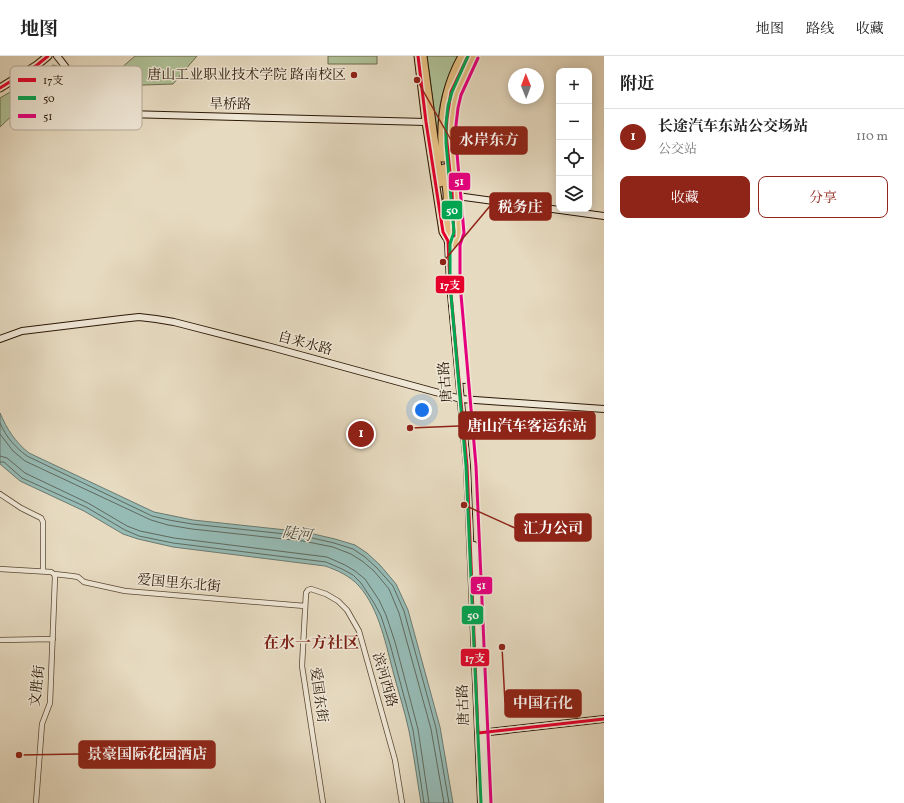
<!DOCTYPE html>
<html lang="zh">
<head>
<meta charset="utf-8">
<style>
	:root { --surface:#fff; --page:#f2f2f2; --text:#222; --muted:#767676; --line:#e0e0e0; --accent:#8f2418 }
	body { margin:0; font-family:Vollkorn,"Noto Serif SC",serif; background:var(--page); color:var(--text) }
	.controls { position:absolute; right:12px; top:12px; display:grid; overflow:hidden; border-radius:8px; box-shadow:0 2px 10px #0003 }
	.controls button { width:36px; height:36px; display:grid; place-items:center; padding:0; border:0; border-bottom:1px solid var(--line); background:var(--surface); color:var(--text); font:20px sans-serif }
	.compass { position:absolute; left:508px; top:12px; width:36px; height:36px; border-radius:50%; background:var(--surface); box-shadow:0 2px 10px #0003; rotate:359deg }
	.you { position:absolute; left:422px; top:354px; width:14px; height:14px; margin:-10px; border:3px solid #fff; border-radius:50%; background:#1a73e8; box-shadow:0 0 0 6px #1a73e833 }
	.badge { display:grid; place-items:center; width:26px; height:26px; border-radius:50%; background:var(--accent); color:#fff; font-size:13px; font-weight:700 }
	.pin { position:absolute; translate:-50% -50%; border:2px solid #fff; box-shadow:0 1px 4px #0006 }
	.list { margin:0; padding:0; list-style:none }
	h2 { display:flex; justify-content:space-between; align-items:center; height:52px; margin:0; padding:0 16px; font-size:17px }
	h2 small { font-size:13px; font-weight:400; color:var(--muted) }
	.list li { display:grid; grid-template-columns:26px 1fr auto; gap:12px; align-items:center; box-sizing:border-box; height:56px; padding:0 16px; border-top:1px solid var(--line) }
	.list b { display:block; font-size:15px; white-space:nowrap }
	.list p { margin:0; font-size:13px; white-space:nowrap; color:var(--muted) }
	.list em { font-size:13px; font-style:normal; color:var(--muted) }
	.actions { display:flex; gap:8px; padding:12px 16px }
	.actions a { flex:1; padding:9px 0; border:1px solid var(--accent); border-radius:8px; text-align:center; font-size:14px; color:var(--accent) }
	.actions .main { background:var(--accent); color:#fff }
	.icon { flex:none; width:22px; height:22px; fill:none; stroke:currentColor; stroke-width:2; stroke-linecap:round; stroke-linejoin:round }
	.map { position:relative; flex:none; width:604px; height:747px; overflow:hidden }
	header { display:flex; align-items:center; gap:24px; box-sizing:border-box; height:56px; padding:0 20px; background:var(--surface); border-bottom:1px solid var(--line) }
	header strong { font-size:19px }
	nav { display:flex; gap:22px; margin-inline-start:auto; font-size:14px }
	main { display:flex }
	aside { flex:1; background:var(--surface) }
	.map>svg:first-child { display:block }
</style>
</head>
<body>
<header>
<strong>地图</strong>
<nav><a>地图</a><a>路线</a><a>收藏</a></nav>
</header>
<main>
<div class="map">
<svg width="604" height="747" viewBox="0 0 604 747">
	<rect width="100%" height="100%" fill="#e6dac0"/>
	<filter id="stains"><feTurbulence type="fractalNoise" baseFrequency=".005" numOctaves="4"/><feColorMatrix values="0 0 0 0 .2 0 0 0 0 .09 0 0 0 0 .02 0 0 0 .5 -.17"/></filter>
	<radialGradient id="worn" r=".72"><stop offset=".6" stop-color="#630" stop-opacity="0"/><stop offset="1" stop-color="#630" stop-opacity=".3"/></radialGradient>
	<path fill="#afc197" stroke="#6d6c4e" d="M135,0h62l-24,28 -58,2 2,18 -16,-12 3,-9z
		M328,0h49v8h-49z
		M427,0h31c-15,30 -21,50 -20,83z
		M53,9l4,1 4,3 -61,58v-29l36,-21z"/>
	<path fill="#96bab4" stroke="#6b796e" d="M0,357c7,16 15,29 29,40l125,59 39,8 112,12 30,7 20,6 12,8 13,12 16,19 12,26 32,117 13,76h-32c-4,-24 -7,-48 -12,-72 -4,-19 -10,-37 -15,-56 -8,-29 -14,-65 -35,-89 -9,-10 -22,-16 -34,-20l-152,-19 -35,-8 -15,-5 -39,-23 -64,-30 -20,-17z"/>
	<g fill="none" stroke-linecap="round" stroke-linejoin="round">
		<path stroke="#60695d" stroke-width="1" d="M0,367c6,14 15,24 27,33l125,60 17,4 23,4 112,12 30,7 19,6 12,8 12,11 16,18 11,25 32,117 13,75
			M0,378l13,17 12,10 126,59 17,5 24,4 111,12 30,6 18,7 11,7 12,10 15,18 10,24 32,116 13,74
			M0,400l7,2 18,15 63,30 39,23 13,5 34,7 153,19 18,8 10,6 10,8 14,21 7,15 9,27 23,87 11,74
			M0,406h4l18,16 64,29 39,23 14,6 34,7 153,19 16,7 11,6 8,8 13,20 7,13 9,28 23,86 11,73"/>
		<g stroke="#5a4834" stroke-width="6">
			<path id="street" d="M0,438l21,14 20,10 2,4v48
				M0,513l51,3 3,2 1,3 -5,126 -8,21 -6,79
				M54,518l18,2 6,1 6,5 41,9 180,15
				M0,584l53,-1
				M323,747l-21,-137 4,-73 2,-3 3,-1 15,5 12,7 9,9 12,21 36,129 7,43"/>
		</g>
		<g stroke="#2b1806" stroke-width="8">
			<path id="secondary" d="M57,0c14,17 27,39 46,51 8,4 16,6 24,7l299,8
				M457,140l147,20
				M448,185l2,43 17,182 14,337
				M455,188v39l9,97
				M0,283l22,-8 99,-12 18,-2 17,2 18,3 97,25 190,52 143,10
				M474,489l12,258
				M480,677l124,-14"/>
		</g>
		<g stroke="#2b1806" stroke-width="9">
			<path id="primary" d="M418,0l8,66 17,110 3,5
				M423,0l17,127
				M0,32l37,-23 11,-9
				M443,102c-4,-37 1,-70 19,-102
				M444,112l3,25 1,48
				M455,187l-9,-110c2,-31 6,-49 22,-77
				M455,188l4,-11c-1,-18 -2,-37 -4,-55 -3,-24 -7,-48 -2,-71 4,-18 12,-35 21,-51"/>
		</g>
		<use href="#street" stroke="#efe7d6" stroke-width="4.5"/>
		<use href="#secondary" stroke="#efe7d6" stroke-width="6"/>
		<use href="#primary" stroke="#e3bd80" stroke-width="7"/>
		<g stroke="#efe7d6" stroke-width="6">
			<path id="bus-1" d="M418,0l8,66 17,110 5,9 2,43 17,182 11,267 126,-14
				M0,32l37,-23 11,-9
				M454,180l-2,-44 -6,-59 1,-15 4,-26 17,-36"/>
		</g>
		<g stroke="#efe7d6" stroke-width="6">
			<path id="bus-2" d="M468,0l-16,36 -4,14 -2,18v19l8,89 -4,12v39l16,183 15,337"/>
		</g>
		<g stroke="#efe7d6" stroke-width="6">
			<path id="bus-3" d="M478,2l-17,37 -3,13 -2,17v17l8,91 -4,12v38l16,183 15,337"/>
		</g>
		<use href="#bus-1" stroke="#e4002b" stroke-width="3"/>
		<use href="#bus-2" stroke="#00a651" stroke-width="3"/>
		<use href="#bus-3" stroke="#e5007d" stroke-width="3"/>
	</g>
	<circle fill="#8f2418" stroke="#efe7d6" stroke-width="1.5" cx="354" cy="19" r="4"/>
	<g text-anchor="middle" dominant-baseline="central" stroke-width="3" stroke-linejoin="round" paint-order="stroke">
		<g font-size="14" fill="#2b1806" stroke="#efe7d6" text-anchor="end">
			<text x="346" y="19">唐山工业职业技术学院 路南校区</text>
		</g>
		<g font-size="14" fill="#2b1806" stroke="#efe7d6">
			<text transform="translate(230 49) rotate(1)">旱桥路</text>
			<text transform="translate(305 288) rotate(15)">自来水路</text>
			<text transform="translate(446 326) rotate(-95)">唐古路</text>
			<text transform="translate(179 528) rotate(5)">爱国里东北街</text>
			<text transform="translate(384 624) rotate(74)">滨河西路</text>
			<text transform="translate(38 630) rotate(-83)">文胜街</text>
			<text transform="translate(318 639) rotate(82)">爱国东街</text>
			<text transform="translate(464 649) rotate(-92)">唐古路</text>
		</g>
		<g font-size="15" font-style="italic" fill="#505143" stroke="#efe7d6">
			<text transform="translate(297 479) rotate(7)">陡河</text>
		</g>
		<g font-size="16" font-weight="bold" fill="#7a1f14" stroke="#efe7d6">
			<text x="311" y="588">在水一方社区</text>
		</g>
	</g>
	<rect x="10" y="10" width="132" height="64" rx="6" fill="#efe7d6" stroke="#b4a998" stroke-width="1"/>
	<rect x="18" y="22" width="18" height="4" fill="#e4002b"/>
	<rect x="18" y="40" width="18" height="4" fill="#00a651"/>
	<rect x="18" y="58" width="18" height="4" fill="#e5007d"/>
	<g font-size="11" fill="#2b1806">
		<text x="43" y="28">17支</text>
		<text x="43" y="46">50</text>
		<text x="43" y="64">51</text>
	</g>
	<path fill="none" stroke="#8f2418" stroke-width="1.5" d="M417 24L451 84M443 206L490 150M410 372L459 370M464 449L515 472M502 591L505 647M19 699L79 698"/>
	<g fill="#8f2418" stroke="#efe7d6" stroke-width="1.5">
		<circle cx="417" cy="24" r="4"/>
		<circle cx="443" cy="206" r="4"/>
		<circle cx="410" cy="372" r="4"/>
		<circle cx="464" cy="449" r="4"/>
		<circle cx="502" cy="591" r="4"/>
		<circle cx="19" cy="699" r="4"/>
	</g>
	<g fill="#8f2418" stroke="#8f2418" stroke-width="1.5">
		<rect x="451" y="71" width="76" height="27" rx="4"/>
		<rect x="490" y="137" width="61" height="27" rx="4"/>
		<rect x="459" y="356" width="136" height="27" rx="4"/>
		<rect x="515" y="458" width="76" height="27" rx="4"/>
		<rect x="505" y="634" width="76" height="27" rx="4"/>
		<rect x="79" y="685" width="136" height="27" rx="4"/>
	</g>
	<g font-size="15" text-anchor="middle" font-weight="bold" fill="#fff">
		<text x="489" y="89">水岸东方</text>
		<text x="520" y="156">税务庄</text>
		<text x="527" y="375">唐山汽车客运东站</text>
		<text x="553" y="477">汇力公司</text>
		<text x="543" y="652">中国石化</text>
		<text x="147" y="703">景豪国际花园酒店</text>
	</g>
	<g stroke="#efe7d6" stroke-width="1.5">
		<rect x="448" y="116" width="23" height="19" rx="4" fill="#e5007d"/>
		<rect x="441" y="144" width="22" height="20" rx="4" fill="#00a651"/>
		<rect x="435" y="219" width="30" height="19" rx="4" fill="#e4002b"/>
		<rect x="470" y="520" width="23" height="19" rx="4" fill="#e5007d"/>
		<rect x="461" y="549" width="23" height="20" rx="4" fill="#00a651"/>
		<rect x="460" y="592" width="30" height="19" rx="4" fill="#e4002b"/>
	</g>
	<g font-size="11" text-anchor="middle" font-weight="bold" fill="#fff">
		<text x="459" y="129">51</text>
		<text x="452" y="158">50</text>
		<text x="450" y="233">17支</text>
		<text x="481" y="533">51</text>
		<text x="473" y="563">50</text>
		<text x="475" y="606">17支</text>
	</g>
	<rect width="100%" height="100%" filter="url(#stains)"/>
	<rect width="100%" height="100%" fill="url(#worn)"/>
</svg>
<div class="controls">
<button>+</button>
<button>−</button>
<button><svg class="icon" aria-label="locate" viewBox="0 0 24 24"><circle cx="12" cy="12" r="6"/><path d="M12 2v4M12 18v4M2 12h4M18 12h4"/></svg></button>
<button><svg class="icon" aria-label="layers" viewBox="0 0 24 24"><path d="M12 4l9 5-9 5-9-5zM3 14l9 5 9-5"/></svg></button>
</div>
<svg class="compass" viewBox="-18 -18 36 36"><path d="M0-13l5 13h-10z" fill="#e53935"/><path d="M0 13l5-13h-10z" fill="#767676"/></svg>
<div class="you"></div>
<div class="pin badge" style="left:361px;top:378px">1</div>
</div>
<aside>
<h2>附近<small></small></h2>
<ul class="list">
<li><span class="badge">1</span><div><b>长途汽车东站公交场站</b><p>公交站</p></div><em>110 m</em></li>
</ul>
<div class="actions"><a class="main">收藏</a><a>分享</a></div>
</aside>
</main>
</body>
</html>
